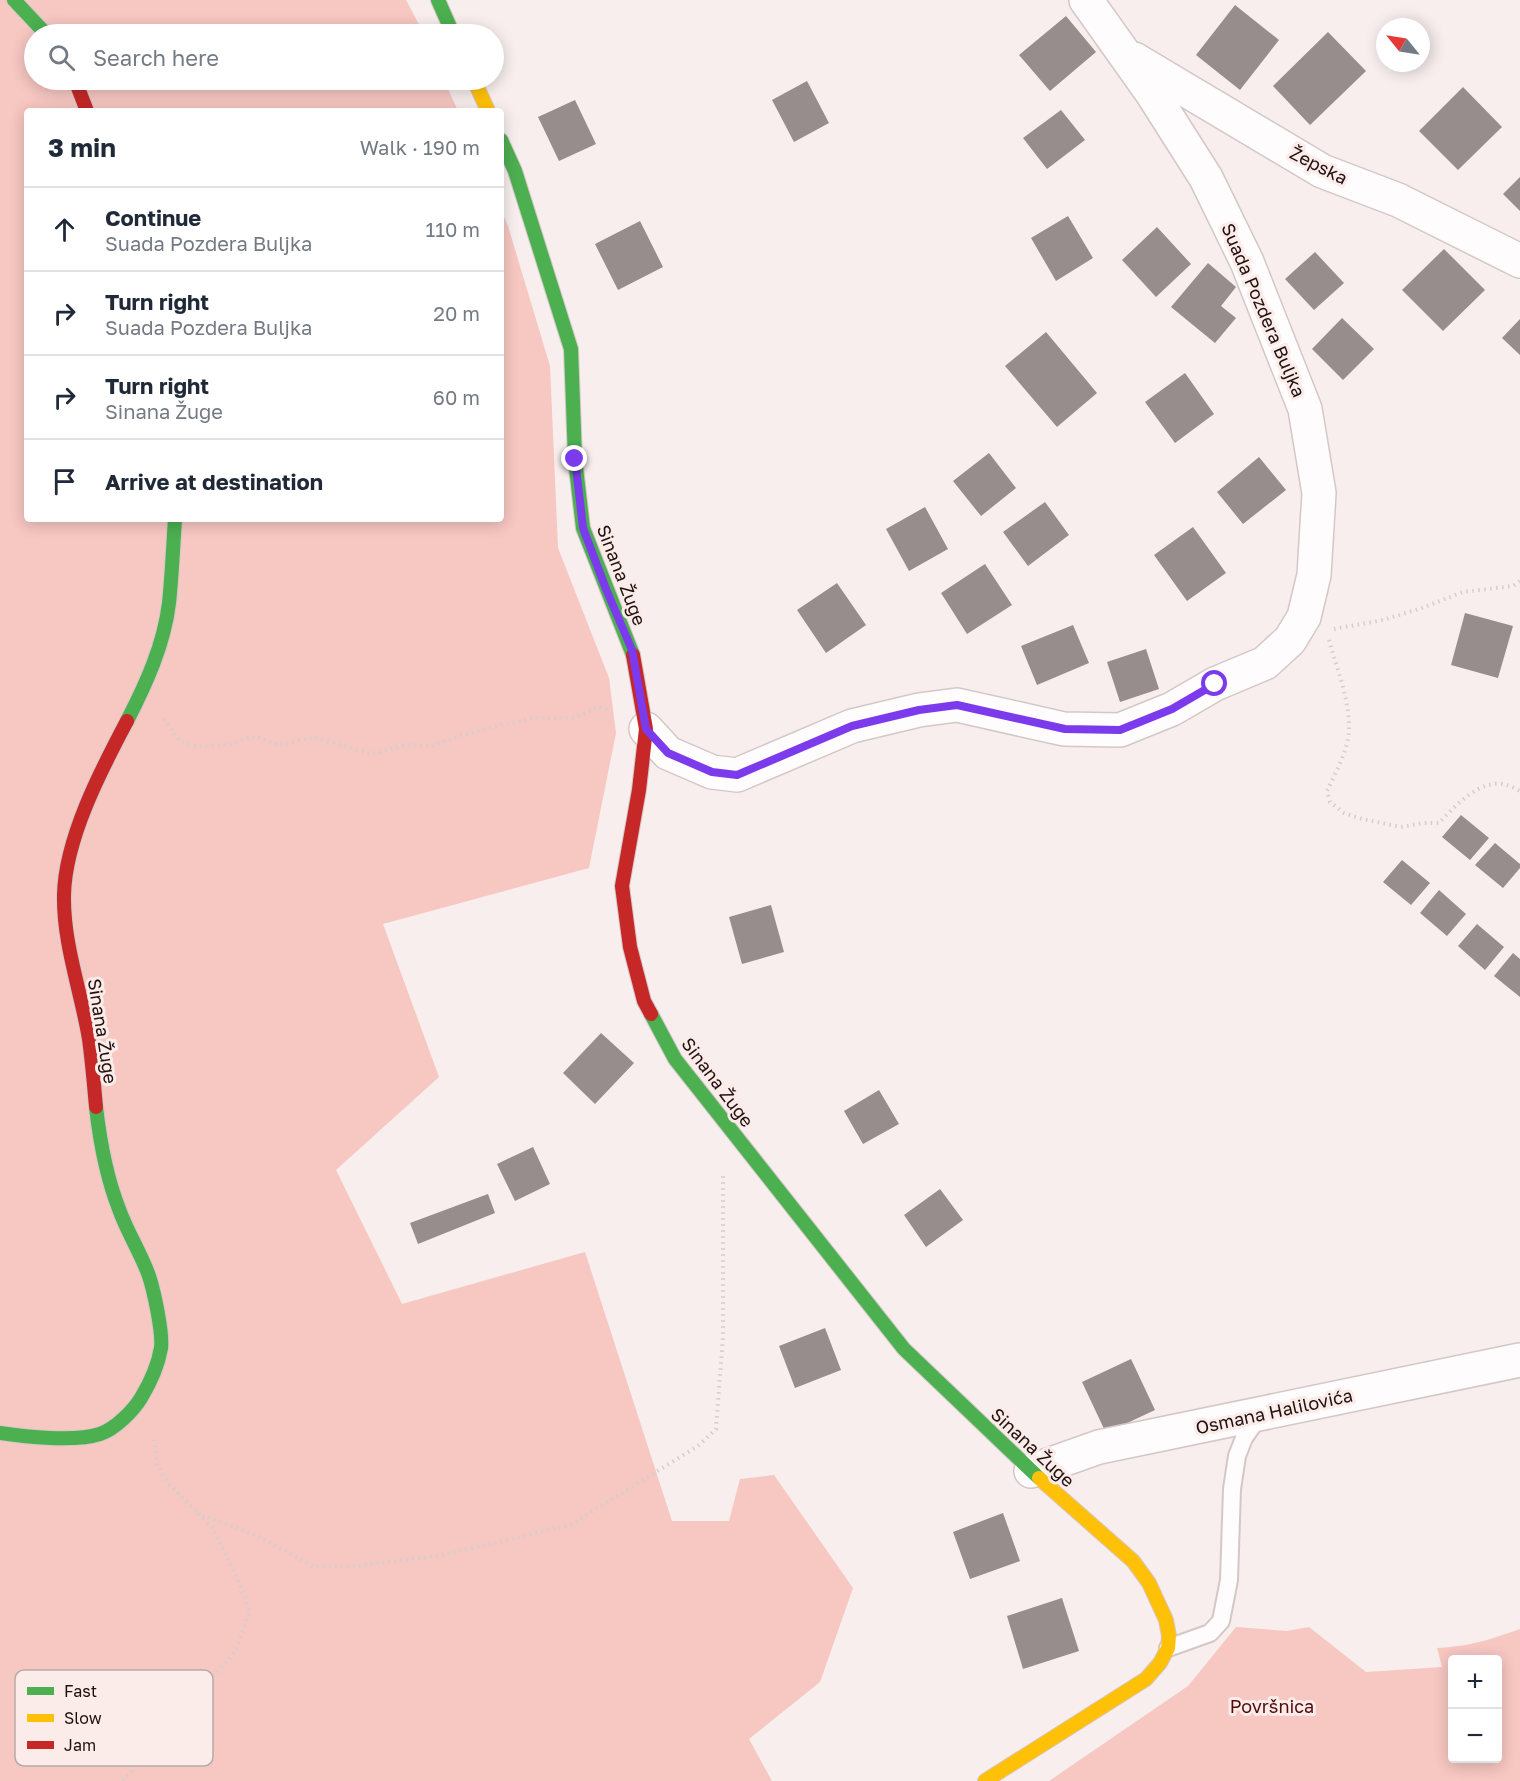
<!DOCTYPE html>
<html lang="en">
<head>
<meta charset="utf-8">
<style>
	:root { --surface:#fff; --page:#f2f2f3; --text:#1f2937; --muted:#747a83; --line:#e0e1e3 }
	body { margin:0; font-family:"Golos Text",sans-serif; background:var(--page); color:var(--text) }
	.controls { position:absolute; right:18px; bottom:18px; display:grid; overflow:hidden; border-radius:6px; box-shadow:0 3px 15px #0003 }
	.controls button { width:54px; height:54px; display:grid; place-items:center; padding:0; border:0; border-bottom:2px solid var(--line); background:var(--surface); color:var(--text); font:30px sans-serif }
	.compass { position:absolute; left:1376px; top:18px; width:54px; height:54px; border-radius:50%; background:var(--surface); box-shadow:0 3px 15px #0003; rotate:300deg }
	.stop { position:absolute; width:18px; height:18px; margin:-14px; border:4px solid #7c3aed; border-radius:50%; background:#fff }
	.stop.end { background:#7c3aed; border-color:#fff; box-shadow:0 2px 6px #0008 }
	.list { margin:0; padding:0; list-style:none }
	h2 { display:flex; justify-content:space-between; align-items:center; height:78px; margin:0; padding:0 24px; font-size:26px }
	h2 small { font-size:20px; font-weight:400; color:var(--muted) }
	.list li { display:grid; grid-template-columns:39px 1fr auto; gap:18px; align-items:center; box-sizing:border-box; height:84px; padding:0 24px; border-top:2px solid var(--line) }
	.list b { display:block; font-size:22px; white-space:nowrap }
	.list p { margin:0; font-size:20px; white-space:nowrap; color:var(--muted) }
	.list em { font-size:20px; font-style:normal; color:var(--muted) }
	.icon { flex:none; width:33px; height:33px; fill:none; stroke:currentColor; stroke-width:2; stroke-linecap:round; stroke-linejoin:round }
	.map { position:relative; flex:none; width:1520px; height:1781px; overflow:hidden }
	.search { position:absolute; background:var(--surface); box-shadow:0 3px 15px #0003; left:24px; top:24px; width:480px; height:66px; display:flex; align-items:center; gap:15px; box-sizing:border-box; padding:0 21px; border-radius:33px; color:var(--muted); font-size:22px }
	.panel { position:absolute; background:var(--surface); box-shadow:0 3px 15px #0003; left:24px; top:108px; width:480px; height:414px; border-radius:6px }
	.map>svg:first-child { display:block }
</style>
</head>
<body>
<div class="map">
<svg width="1520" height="1781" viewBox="0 0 1520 1781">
	<rect width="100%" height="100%" fill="#f7eeed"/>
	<path fill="#f7c7c2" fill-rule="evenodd" d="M0,0h406l18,34h-390v46h410l14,31h-431v408h474v-309l7,16 42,140 8,182 51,130 7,55 -27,135 -206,56 56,153 -103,93 66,134 183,-52 87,269h57l11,-42 34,-4 79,113 -33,94 -71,57 23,42h-772z
		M1236,1627l51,4 22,-4 57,45 76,-5 -5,-19c30,-1 55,-9 83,-19v152h-471l139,-95zM1452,1660h46v98h-46z"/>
	<path fill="#978d8c" d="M1235,5l44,35 -39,50 -44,-35z
		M1066,16l30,36 -46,39 -31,-36z
		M1328,32l38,39 -56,54 -37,-39z
		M807,81l22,42 -35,19 -22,-42z
		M1463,87l39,40 -44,43 -39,-39z
		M575,100l21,44 -37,17 -21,-44z
		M1061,110l24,30 -38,29 -24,-31z
		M1520,177v34l-17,-17z
		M1068,216l25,42 -37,23 -25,-43z
		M640,221l23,46 -45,23 -23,-46z
		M1157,227l34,37 -35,33 -34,-37z
		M1444,249l41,41 -42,41 -41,-41z
		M1315,252l29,31 -30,27 -29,-31z
		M1208,263l28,24 -15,19 15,12 -21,25 -44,-36z
		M1342,318l32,31 -31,31 -31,-31z
		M1520,319v36l-18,-17z
		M1046,332l51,61 -40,34 -52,-61z
		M1185,373l29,41 -39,29 -30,-41z
		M989,453l27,35 -35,28 -28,-35z
		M1259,457l27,33 -43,34 -26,-32z
		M1045,502l24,33 -41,31 -25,-34z
		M925,507l23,42 -39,22 -23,-42z
		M1193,527l33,46 -39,28 -33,-46z
		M985,564l27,41 -45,29 -26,-41z
		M837,583l29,42 -40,28 -29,-43z
		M1465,613l48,13 -15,52 -47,-13z
		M1073,625l16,38 -52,22 -16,-39z
		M1146,649l13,40 -39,13 -13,-40z
		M1461,815l28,23 -19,22 -28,-23z
		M1495,843l25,21v4l-17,20 -28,-23z
		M1402,860l28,23 -19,22 -28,-23z
		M1439,890l27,24 -19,22 -27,-23z
		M771,905l13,47 -42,12 -13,-47z
		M1477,924l27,23 -19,23 -27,-24z
		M1513,953l7,6v38l-26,-21z
		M601,1033l33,30 -39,41 -32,-31z
		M879,1090l20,34 -36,20 -19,-33z
		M533,1147l17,37 -35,17 -18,-37z
		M940,1189l23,31 -37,27 -22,-32z
		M488,1194l7,19 -77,31 -8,-21z
		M825,1328l16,42 -46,18 -16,-42z
		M1131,1359l24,51 -49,23 -24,-51z
		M1003,1513l17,48 -50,18 -17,-47z
		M1062,1598l17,53 -56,18 -16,-53z"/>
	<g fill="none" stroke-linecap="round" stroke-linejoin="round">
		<g stroke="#d4c8c7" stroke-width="20">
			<path id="lane" d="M1168,1648l42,-15 11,-12 8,-41 3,-91 5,-33 7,-18 17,-24"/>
		</g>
		<g stroke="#d4c8c7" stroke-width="36">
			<path id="street" d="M1134,59l188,112 76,29 122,61
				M646,729l22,24 44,19 25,3 115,-49 67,-16 38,-5 107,24 56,1 52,-21 43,-25 50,-21 25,-23 14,-23 10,-42 5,-82 -14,-84 -58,-147 -41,-84 -54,-85 -66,-93
				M1031,1471l68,-24 421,-87"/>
		</g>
		<g stroke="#d4c8c7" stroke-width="16">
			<path id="fast" d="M14,0l32,34
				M438,0l15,34
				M501,140l14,31 56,178 4,110 8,69 50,127
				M127,721c19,-37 37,-76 42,-118 3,-28 4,-56 6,-84
				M651,1014l24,45 229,290 135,129
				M0,1433c26,4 75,9 100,1 15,-5 33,-23 41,-36 9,-15 17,-32 20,-50 2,-15 -7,-57 -12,-72 -8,-23 -22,-44 -30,-67 -13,-33 -19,-67 -23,-102"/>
		</g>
		<g stroke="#d4c8c7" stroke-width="16">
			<path id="slow" d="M474,80l14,31
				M985,1781l161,-102 14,-16 8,-15 1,-12 -3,-16 -17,-37 -16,-22 -94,-83"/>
		</g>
		<g stroke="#d4c8c7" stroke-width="16">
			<path id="jam" d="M75,80l12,31
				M633,655l13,74 -7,61 -17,96 8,61 14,54 7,13
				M96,1107c-2,-23 -4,-46 -7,-68 -8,-48 -26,-96 -25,-144 1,-56 37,-125 63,-174"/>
		</g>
		<path stroke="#d2cfce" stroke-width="4" stroke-dasharray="1.5 4.5" stroke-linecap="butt" d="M1334,629l49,-9 39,-12 41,-16 50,-6 7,-5
			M1329,640c8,29 21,60 20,91 -1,19 -14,43 -22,60l3,11 14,11 18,6 39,8 22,-4h16c16,-17 42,-46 68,-38 4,1 9,4 13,6
			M164,719l17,23 15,4 31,-1 28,-9 23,9 35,-8 60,17 32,-9 27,1 24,-9 48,-13 32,-6 20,1 20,-2 23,-10 11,3
			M197,1513l63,24 54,30 42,-1 82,-10 132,-31 128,-79 18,-17 7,-92v-164
			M123,1781l112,-129 15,-41 -14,-36 -23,-47 -45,-45 -11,-19 -3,-29"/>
		<use href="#lane" stroke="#fefcfc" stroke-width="16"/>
		<use href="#street" stroke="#fefcfc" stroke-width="33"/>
		<use href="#fast" stroke="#4caf50" stroke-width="14"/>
		<use href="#slow" stroke="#ffc107" stroke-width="14"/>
		<use href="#jam" stroke="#c62828" stroke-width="14"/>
	</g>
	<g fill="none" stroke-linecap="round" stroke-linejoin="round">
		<path stroke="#7c3aed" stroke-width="8" d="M575,459l8,69 23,61 26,61 14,79 22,24 44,19 25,3 115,-49 67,-16 38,-5 108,24 55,1 52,-21 43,-25"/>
	</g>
	<g text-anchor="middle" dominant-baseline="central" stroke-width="6" stroke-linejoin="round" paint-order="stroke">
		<g font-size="18" fill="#1e1110" stroke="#fbebe9">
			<text transform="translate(1319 165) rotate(27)">Žepska</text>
			<text transform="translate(1264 310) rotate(67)">Suada Pozdera Buljka</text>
			<text transform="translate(622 575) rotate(69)">Sinana Žuge</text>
			<text transform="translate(103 1031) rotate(81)">Sinana Žuge</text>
			<text transform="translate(718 1082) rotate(53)">Sinana Žuge</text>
			<text transform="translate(1274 1411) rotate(-12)">Osmana Halilovića</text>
			<text transform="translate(1033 1447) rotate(43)">Sinana Žuge</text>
		</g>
		<g font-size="18" fill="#510b0a" stroke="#fbebe9">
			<text x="1272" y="1706">Površnica</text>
		</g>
	</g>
	<rect x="15" y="1670" width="198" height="96" rx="9" fill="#fbebe9" stroke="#b9aaa8" stroke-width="1.5"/>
	<rect x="27" y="1687" width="27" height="8" fill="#4caf50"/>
	<rect x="27" y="1714" width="27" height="8" fill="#ffc107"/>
	<rect x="27" y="1741" width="27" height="8" fill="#c62828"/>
	<g font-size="16" fill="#1e1110">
		<text x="64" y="1697">Fast</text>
		<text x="64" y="1724">Slow</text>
		<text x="64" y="1751">Jam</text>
	</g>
</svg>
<div class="controls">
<button>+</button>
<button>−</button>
</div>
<svg class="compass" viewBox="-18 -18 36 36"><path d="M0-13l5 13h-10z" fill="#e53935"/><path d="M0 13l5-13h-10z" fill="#747a83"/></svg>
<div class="stop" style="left:1215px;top:684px"></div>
<div class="stop end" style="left:575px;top:459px"></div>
<div class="search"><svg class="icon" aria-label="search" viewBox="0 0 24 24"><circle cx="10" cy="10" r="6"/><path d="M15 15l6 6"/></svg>Search here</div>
<section class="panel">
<h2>3 min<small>Walk · 190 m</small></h2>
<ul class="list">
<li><svg class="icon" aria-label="ahead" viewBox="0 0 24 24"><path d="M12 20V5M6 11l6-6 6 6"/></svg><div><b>Continue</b><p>Suada Pozdera Buljka</p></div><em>110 m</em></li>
<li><svg class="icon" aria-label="right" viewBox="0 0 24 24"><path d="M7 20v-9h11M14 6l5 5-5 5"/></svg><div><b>Turn right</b><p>Suada Pozdera Buljka</p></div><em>20 m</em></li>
<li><svg class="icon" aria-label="right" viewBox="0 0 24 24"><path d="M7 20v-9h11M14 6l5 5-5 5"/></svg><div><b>Turn right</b><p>Sinana Žuge</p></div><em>60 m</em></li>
<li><svg class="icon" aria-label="arrive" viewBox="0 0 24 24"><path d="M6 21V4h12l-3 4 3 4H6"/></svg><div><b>Arrive at destination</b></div></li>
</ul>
</section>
</div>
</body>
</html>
